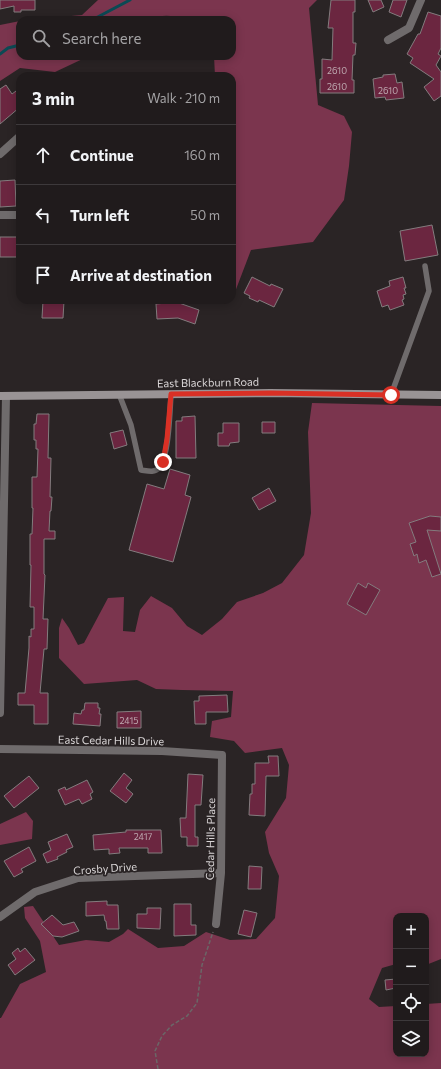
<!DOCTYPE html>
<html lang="en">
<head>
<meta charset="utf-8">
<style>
	:root { --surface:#201b1c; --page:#282425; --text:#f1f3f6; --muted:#a2a1a3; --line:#3d393b }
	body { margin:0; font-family:Commissioner,sans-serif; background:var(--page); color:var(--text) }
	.controls { position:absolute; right:12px; bottom:12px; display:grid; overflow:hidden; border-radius:8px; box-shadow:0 2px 10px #0003 }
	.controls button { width:36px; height:36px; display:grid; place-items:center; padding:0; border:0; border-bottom:1px solid var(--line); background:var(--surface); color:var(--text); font:20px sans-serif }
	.stop { position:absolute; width:12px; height:12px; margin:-9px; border:3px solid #d93025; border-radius:50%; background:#fff }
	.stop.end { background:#d93025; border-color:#fff; box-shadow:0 1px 4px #0008 }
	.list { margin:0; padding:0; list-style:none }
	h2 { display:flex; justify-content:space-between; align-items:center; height:52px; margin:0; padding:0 16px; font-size:17px }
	h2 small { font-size:13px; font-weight:400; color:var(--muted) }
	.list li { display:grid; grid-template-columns:26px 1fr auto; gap:12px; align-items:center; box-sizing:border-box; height:60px; padding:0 16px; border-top:1px solid var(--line) }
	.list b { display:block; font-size:15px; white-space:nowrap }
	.list em { font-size:13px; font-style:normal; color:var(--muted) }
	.icon { flex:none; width:22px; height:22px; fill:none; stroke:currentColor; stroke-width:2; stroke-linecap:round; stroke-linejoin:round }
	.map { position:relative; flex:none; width:441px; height:1069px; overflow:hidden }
	.search { position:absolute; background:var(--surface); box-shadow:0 2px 10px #0003; left:16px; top:16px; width:220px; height:44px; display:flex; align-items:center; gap:10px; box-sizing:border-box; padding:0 14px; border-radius:12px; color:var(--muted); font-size:15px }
	.panel { position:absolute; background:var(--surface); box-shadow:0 2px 10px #0003; left:16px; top:72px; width:220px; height:232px; border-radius:12px }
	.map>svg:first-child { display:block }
</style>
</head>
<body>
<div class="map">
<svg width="441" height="1069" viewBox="0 0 441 1069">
	<rect width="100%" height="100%" fill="#2a2425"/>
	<path fill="#7b354e" d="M98,0h219l-8,8 9,97 26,11 8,16 -3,34 -5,34 -31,42 -62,8 -16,42 -3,1v-217h-17l-1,-20h18v-36h-51c-8,-6 -22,-5 -31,0h-122l54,-5z
		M20,21v35h69l-34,16 -35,-4 -20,13v-56z
		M312,403l129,3v553l-15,6v-49h-30v48l-14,4 -13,31 10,8 17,-1v48h30v-50l15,-1v66h-441v-51h1l19,-34 26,-12 -6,-31 -15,-23 -1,-11 9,-1 26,39 27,-5 23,2 14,-8 5,-5 30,19 26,-2 22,-14 24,8 26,-1 19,-21 4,-42 -10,-23 -4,-21 21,-34 3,-33 -7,-17 -37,5 -11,-12 -24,-4 2,-16 19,-4 2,-26 -51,-1 -26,-1 -19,-9 -53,4 -25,-26v-30l3,-10 7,10 9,17 6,-2 24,-45 16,-1 -1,34 12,1 5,-22 11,-14 21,12 15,18 15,9 20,-16 15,-17 26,-9 19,-10 22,-28 7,-42 -3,-81z
		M26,812l7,9 -1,18 -32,6v-21z"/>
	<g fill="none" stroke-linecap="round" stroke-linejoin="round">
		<path stroke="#0b4a54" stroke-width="3" d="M92,20l38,-20
			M0,54l8,-6 12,-3"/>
	</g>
	<path fill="#6b2640" stroke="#837c7e" d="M0,0h35v10h-14v2h-7v-6l-14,3z
		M331,0h24v12h-2v31h3l-1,12h-2l-1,25h2v13h-34v-14h2v-20l10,1 1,-32h-5z
		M368,0h13l3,7 -11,5z
		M393,0h14l-6,17 -12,-5z
		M428,12l13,4v32l-3,6 3,2 -5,9 5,7v24l-7,5 -10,-14 10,-8 -24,-16 3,-5 -6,-4 11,-20h2z
		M395,74l2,9 5,-1 2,16 -18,2 -1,-3 -10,1 -2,-19 10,-2v-2z
		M6,85l6,9 8,-6v19l-20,17v-35z
		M15,180l1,26 -16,1v-26z
		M432,225l6,30 -33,6 -5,-30z
		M0,237h20v20h-20z
		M252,277l18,9 1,-2 12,5 -9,18 -15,-7 -1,2 -9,-4 1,-2 -6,-3z
		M403,277l3,11h-2l2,6 -3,1 1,4 -2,1 2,5 -14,5 -2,-5 -6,2 -5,-16 13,-5 -1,-5z
		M167,300h11l1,3 20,7 -4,14 -17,-6 -21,1 -1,-15 11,-1z
		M43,301h21l-1,17h-21z
		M37,414h12l-1,44h3l-1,39h2l-1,14h-1l-1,20h6v8h-11v35l1,1 -2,44h5l-1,30h-3l-4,44h8v31h-14v-19h-16v-12h7l4,-45v-12l2,1v-8h3v-22h-4l1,-42h-1v-31h2l1,-26h-1v-31h5l1,-28h-2v-9h-2v-16h2z
		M195,416l1,42h-20v-37h6v-4z
		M262,422h13v11h-13z
		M223,423h16v19l-9,1 -1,3h-11v-13h5z
		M123,430l4,15 -13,4 -4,-16z
		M170,469l20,6 -5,20 6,2 -18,65 -44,-12 18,-66 17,5z
		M269,488l7,13 -17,9 -7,-12z
		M430,516l11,1v14l-14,-1 14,44 -9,3 -6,-17 -7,3 -2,-9 -3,2 -4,-12 6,-2 -7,-19z
		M358,583l8,5 2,-5 12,7 -14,25 -19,-11z
		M227,695l1,17h-22v12h-11l-1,-23h5v-5z
		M85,703h13v5h2l-1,6h2l-1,12 -27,-2 1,-11 7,1 1,-4h2z
		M141,711v17h-24v-16z
		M268,756h10l1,20h-13l-1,40 -16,-1 1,-21h2v-10h3v-21h14z
		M124,773l8,7 -6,8 7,6 -7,9 -16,-12z
		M188,774l15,1 -2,30h-6v32h3v9h-11v-9h-6l-1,-19h6z
		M29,776l10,12 -25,20 -10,-12z
		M87,780l6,12 -3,2 2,5 -10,5 -3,-5 -14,6 -7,-15 7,-3 1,3z
		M126,830h35l1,23h-14v-5h-29l1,5 -11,1v-5l-15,1 -1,-15 33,-3z
		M67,834l6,13 -7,3 1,2 -10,5 1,2 -11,4 -4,-9 8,-4 -3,-8z
		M29,847l7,14 -15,8 2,3 -9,5 -10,-16z
		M249,866l13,1 -1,22h-13z
		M107,901v4h11l1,24h-12l-1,-8h-1l-1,-6 -18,1v-14z
		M174,904h17v21h5v10l-22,1z
		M147,908h14l-1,21 -23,-1v-14h10z
		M244,910l13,3 -6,24 -13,-3z
		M52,915l11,10 11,-3 5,9 -17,6 -9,-1 -12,-12z
		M18,948l2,4 5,-4 10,12 -20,15 -7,-10 8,-6 -4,-6z
		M396,979v9l-10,2 -1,-10z"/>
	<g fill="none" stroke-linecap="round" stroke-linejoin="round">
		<path stroke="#6b6667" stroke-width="1.5" stroke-dasharray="4 2" stroke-linecap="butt" d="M158,1069l-3,-18 7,-15 10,-11 15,-9 10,-13 5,-38 11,-33"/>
		<path stroke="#6f6b6c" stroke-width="5.5" d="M119,394l12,31 10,45c7,1 13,3 18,-2 10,-10 11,-59 12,-74
			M391,395l38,-104 -4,-25"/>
		<path stroke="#6f6b6c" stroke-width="8" d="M388,40l21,-12 12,-28
			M0,154l20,-18
			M0,215h20
			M0,713l6,-317
			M0,749l162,2 60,4 -1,118 -5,51
			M0,917l35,-25 43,-14 143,-5"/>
		<path stroke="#999395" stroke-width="8" d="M0,396l270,-3 171,2"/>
	</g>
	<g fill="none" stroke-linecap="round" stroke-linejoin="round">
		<path stroke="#d93025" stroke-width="5" d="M163,462l4,-23 4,-45 99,-1 121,2"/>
	</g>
	<g text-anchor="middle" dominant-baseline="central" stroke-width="3.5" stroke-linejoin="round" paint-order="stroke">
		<g font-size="9" fill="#bea9b0">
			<text x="337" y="70">2610</text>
			<text x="337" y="86">2610</text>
			<text x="388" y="90">2610</text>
			<text x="129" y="720">2415</text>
			<text x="143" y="836">2417</text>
		</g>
		<g font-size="11" fill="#d9d5d6" stroke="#2a2425">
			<text transform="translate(208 382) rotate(-1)">East Blackburn Road</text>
			<text transform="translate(111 740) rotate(1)">East Cedar Hills Drive</text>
			<text transform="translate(210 839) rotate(-89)">Cedar Hills Place</text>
			<text transform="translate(105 868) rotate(-4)">Crosby Drive</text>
		</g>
	</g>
</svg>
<div class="controls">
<button>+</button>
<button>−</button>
<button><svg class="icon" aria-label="locate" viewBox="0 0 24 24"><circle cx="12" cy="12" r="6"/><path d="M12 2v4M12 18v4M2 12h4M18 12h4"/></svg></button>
<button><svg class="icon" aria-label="layers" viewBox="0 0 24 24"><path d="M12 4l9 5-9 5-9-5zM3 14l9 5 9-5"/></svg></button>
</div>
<div class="stop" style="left:391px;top:395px"></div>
<div class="stop end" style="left:163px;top:462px"></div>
<div class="search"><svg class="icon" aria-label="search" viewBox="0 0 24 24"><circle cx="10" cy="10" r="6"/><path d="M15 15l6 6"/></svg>Search here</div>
<section class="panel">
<h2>3 min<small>Walk · 210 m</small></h2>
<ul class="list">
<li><svg class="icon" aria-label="ahead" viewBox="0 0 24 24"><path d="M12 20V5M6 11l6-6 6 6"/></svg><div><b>Continue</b></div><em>160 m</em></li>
<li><svg class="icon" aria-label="left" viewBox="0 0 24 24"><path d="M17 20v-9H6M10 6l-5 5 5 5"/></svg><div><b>Turn left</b></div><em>50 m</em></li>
<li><svg class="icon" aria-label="arrive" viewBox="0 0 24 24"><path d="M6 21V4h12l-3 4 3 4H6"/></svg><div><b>Arrive at destination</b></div></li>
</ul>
</section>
</div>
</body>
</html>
